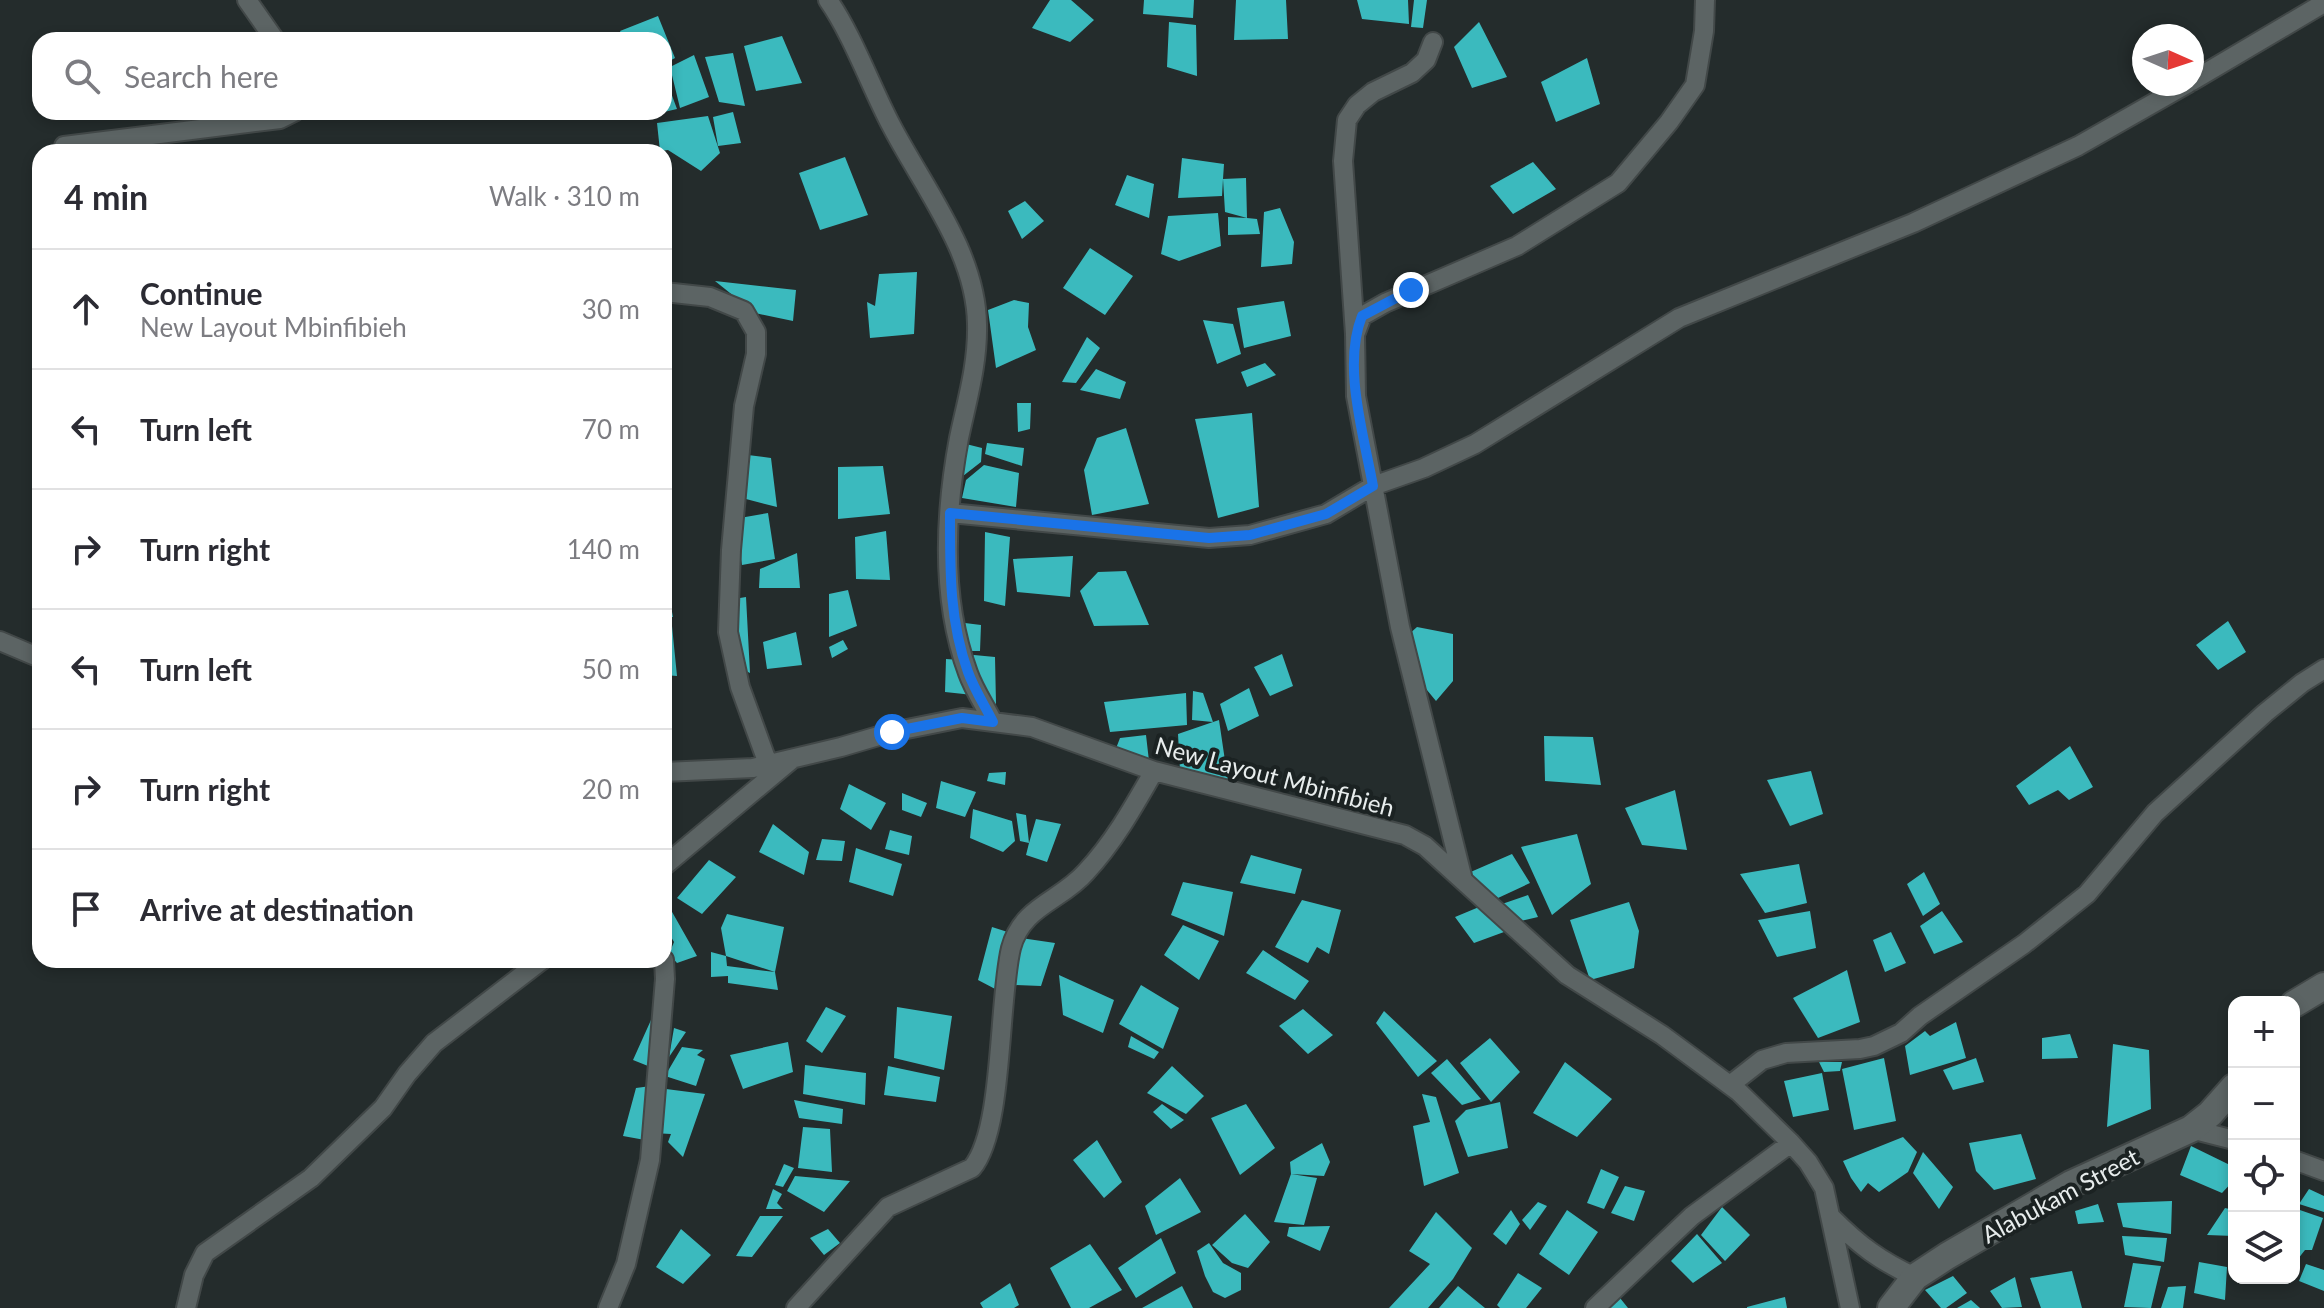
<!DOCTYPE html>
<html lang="en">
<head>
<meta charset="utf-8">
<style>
	:root { --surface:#fff; --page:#f2f2f3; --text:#2b2b33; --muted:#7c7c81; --line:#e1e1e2 }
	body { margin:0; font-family:Lato,sans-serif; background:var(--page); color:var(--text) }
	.controls { position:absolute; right:24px; bottom:24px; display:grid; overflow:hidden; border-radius:16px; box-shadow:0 4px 12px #0003 }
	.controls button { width:72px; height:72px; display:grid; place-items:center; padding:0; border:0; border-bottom:2px solid var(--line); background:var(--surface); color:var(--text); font:40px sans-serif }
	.compass { position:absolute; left:2132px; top:24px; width:72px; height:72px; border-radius:50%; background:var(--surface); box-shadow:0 4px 12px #0003; rotate:93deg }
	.stop { position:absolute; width:24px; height:24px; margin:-18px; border:6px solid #1a73e8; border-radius:50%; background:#fff }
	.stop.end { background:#1a73e8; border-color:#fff; box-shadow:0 2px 8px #0008 }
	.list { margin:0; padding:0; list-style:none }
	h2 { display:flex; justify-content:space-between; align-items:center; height:104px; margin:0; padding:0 32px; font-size:34px }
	h2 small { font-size:26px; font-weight:400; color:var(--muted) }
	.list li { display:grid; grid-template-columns:52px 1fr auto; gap:24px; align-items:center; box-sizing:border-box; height:120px; padding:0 32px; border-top:2px solid var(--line) }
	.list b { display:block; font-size:30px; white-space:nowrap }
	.list p { margin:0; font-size:26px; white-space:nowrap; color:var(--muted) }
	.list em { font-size:26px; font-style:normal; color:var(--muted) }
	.icon { flex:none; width:44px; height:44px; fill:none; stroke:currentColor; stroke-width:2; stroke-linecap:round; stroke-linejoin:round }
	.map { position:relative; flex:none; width:2324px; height:1308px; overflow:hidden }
	.search { position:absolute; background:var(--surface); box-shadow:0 4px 12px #0003; left:32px; top:32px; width:640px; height:88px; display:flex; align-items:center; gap:20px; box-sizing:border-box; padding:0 28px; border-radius:24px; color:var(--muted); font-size:30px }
	.panel { position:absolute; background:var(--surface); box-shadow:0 4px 12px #0003; left:32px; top:144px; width:640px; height:824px; border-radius:24px }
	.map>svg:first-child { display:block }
</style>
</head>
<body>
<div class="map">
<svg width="2324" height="1308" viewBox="0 0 2324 1308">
	<rect width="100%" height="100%" fill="#242c2c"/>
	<path fill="#3bbabe" d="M1050,0h21l23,20 -24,22 -38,-14z
		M1144,0h50l-1,18 -50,-4z
		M1236,0h50l2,39 -54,1z
		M1357,0h51l1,24 -47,-5z
		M1414,0h13l-4,28 -12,-1z
		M658,16l17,42 -11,6v-24h-40l-4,-9z
		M1169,22l27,3 1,51 -30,-9z
		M1479,22l28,55 -35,11 -18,-41z
		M782,36l20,47 -46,8 -12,-45z
		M733,53l12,53 -26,-4 -14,-45z
		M694,55l15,42 -29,11 -10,-41z
		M1587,58l13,46 -44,18 -15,-40z
		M664,74l13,35 -13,3z
		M641,112h21v1l-18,5z
		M733,112l8,31 -23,3 -5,-29z
		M708,116l12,37 -19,18 -33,-21 -8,1 -3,-28z
		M845,157l23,58 -48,15 -21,-57z
		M1182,158l42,6 -1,15 23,-1 1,40 10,1 3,15 -32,1v-18l19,1 -22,-6 -2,-33 -1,17 -44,2z
		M1533,162l23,27 -43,25 -23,-28z
		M1127,175l27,9 -5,34 -34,-13z
		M1025,201l19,20 -22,18 -14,-28z
		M1280,208l14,34 -2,22 -31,3 3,-55z
		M1218,213l3,33 -42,15 -18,-7 7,-38z
		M1090,248l43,28 -28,39 -42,-27z
		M917,272l-3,62 -44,4 -3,-36 8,4 4,-32z
		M715,281l81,9 -3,31 -38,-8z
		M1014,300l15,3 -1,24 8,23 -40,18 -8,-58z
		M1284,301l7,35 -47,12 -7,-40z
		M1203,320l30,4 8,30 -24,10z
		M1087,337l13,11 -24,35 -14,-1z
		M1265,363l11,12 -29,12 -6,-15z
		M1096,369l30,13 -6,17 -40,-9z
		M1017,403h14l-1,26 -12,3z
		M1252,413l7,94 -41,11 -23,-99z
		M1126,428l23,76 -57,11 -8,-45 13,-32z
		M962,443l20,5 -1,14 -18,14z
		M987,443l37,5 -2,18 -37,-12z
		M748,455l23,3 6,49 -31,-8z
		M984,465l35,8 -3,34 -54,-9 4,-18z
		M883,466l7,48 -52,5v-52z
		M768,513l7,46 -33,6 -8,-46z
		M886,531l4,49 -34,-1 -1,-42z
		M985,532l25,5 -5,69 -21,-5z
		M797,553l3,35h-41l1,-19z
		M1073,556l-3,41 -53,-5 -4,-33z
		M1126,571l23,54 -55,1 -14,-35 18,-19z
		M664,575h1l8,42h-9z
		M848,590l9,36 -28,11v-43z
		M746,597l4,76 -8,-4 -9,-43 1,-27z
		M2228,621l18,31 -28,18 -22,-25z
		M957,622l24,3 -1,26h-14z
		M664,626h8l5,50 -13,-1z
		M1417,627l36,7v47l-17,20 -14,-17 -15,-48z
		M796,632l6,33 -35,4 -4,-27z
		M843,640l5,9 -16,9 -3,-11z
		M1282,654l11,32 -23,10 -16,-29z
		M974,655l21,2 1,47 -8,-3 -20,-41z
		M946,659l14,1 13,35 -28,-3z
		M1249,688l10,28 -31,15 -8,-27z
		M1193,691l10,2 10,29 6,-2 9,61 -48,-11 -2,-36 35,-12 -21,-2z
		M1186,693l1,32 -77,7 -6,-30z
		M1146,735l3,26 -34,-10 5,-13z
		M1544,736l49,1 8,48 -56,-4z
		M2070,746l23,41 -24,13 -11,-10 -29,15 -13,-19z
		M1811,771l12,43 -33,12 -23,-46z
		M1006,772l-1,13 -18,-4 2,-8z
		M941,781l35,11 -11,25 -29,-9z
		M849,784l37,19 -15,27 -31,-21z
		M1675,790l12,60 -45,-5 -17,-37z
		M902,793l25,10 -6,14 -19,-7z
		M973,809l39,12 3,20 -12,11 -33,-14z
		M1016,813l10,2 3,28 7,-24 25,5 -14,38 -21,-7 3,-12 -9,-2z
		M773,824l36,28 -5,23 -45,-23z
		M890,830l22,6 -3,19 -24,-6z
		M1577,834l14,50 -39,31 -31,-68z
		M822,839l23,2 -3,20 -26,-1z
		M856,848l46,16 -9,32 -44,-14z
		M1512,854l18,29 -32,15 -32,-24z
		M1251,855l51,14 -7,25 -55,-11z
		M709,860l27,17 -34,37 -25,-16z
		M1799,864l8,39 -42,10 -25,-39z
		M1924,872l16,32 -17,12 -16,-32z
		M1183,882l50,10 -9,44 -53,-21z
		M1528,895l10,22 -21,5 -15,-18z
		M1302,900l39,10 -12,44 -12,-7 -9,16 -33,-16z
		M1629,902l10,29 -5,37 -44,12 -20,-60z
		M667,903l30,53 -20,7 -8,-9 5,-12 -10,-17v-20z
		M1479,907l25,25 -30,11 -19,-26z
		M1810,911l6,37 -39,9 -19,-37z
		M1942,911l21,31 -29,12 -14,-28z
		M727,914l57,13 -9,45 -49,-16 1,10 48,6 3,18 -50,-7v-7l-17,1v-25l15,4 -5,-28z
		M1183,925l36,16 -20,39 -35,-25z
		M992,927l25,8 -18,56 -21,-11z
		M1891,932l15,31 -21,9 -12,-32z
		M1021,938l34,5 -14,43 -28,-1z
		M1263,950l46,31 -14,19 -49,-27z
		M1847,970l13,52 -42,16 -25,-40z
		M1059,975l55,25 -11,33 -40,-18z
		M1141,985l38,23 -16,41 -44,-25z
		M826,1007l20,9 -24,37 -16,-12z
		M897,1007l55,9 -8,54 -50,-12z
		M1303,1009l30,26 -25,19 -29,-28z
		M1384,1011l53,50 -19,16 -42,-54z
		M651,1020l2,48 -20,-8z
		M1956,1022l10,36 -56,17 -5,-29 20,-15 5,5z
		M674,1028l12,4 -17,25z
		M2070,1034l8,24 -36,1v-21z
		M1131,1036l28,16 -5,7 -26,-12z
		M1490,1038l30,34 -29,30 -31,-39z
		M788,1042l5,30 -50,17 -13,-34z
		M2113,1044l36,6 2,59 -44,18z
		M682,1047l21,3 -6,5 8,4 -9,27 -31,-10z
		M1884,1058l12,63 -42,9 -12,-61z
		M1976,1058l8,24 -31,8 -10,-20z
		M1447,1059l34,40 -19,6 -31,-32z
		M1565,1062l47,37 -35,38 -44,-24z
		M1819,1062h23l-2,9 -16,1z
		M805,1065l61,8 -1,32 -62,-11z
		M888,1066l52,11 -4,25 -52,-7z
		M1172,1066l32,30 -18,18 -39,-21z
		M1822,1073l7,37 -36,7 -9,-36z
		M651,1086l-6,54 -22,-4 13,-48z
		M666,1089l39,5 -22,63 -15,-15 3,-8 -18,-1z
		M1422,1094l14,3 23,76 -35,13 -11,-60 17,-4z
		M794,1100l49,9 -1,15 -43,-6z
		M1500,1102l8,46 -40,9 -13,-36 11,-11z
		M1162,1104l22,16 -13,9 -18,-17z
		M1246,1104l29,44 -35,27 -29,-57z
		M803,1127l27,2 2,43 -34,-4z
		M2021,1134l15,45 -42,11 -18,-19 -7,-28z
		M1903,1137l14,15 -9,20 -29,20 -11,-9 -7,9 -10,-14 -8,-17z
		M1097,1140l25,42 -18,16 -31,-38z
		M1322,1143l8,19 -6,14 -33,-2 26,4 -13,47 -30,-3 17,-48 -1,-12z
		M2191,1146l43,21v13l-12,13 -42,-18z
		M1923,1152l30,35 -14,22 -26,-36z
		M784,1164l10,4 -11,19 -8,-2z
		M1601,1169l18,8 -15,32 -17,-6z
		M795,1176l55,5 -26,31 -37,-21z
		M1180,1178l21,34 -45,23 -11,-29z
		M1625,1186l20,5 -11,30 -23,-8z
		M773,1189l9,5 -5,9 6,6h-17z
		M2309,1189l15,7v16l-25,-8z
		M2172,1201l-1,33 -48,-7 -6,-24z
		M1538,1202l9,4 -17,24 -8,-10z
		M2098,1204l6,18 -26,2 -3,-13z
		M1722,1207l28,28 -25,26 -24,-26z
		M2225,1208l9,2v26l-27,-1z
		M2294,1208l29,10 -11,32h-7l-11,14z
		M1511,1210l9,14 -14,21 -13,-11z
		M1567,1210l31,22 -29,43 -30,-21z
		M1436,1212l36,36 -19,31 -25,29h-39l41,-44 -21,-13z
		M1245,1214l25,28 -22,26 -16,-5 -20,-18z
		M760,1216h23l-31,41 -16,-1z
		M1330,1226l-10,25 -33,-15 2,-9z
		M681,1229l30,26 -28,29 -27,-17z
		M828,1229l12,14 -16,12 -14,-17z
		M1697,1234l25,29 -29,20 -22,-22z
		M2122,1236l45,2 -3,24 -39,-7z
		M1161,1238l15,35 -40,25 -18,-30z
		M1209,1243l14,20 18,10v17l-16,8 -12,-6 -8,-16 -8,-25z
		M1090,1244l32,46 -33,18h-18l-21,-40z
		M2199,1262l28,5 -2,33 -31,-7z
		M2133,1263l28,3 -10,42 -27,-1z
		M2306,1264l18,6v21l-25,-10z
		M2072,1271l10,37h-41l-11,-30z
		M1518,1273l24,15 -16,20h-26l-3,-3z
		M1953,1276l14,17 -21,15h-5l-16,-18z
		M2015,1277l7,30 -20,1 -12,-17z
		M1010,1283l9,22 -5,3h-31l-3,-5z
		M1182,1286l11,22h-51z
		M1458,1286l27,22h-46z
		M2186,1286l-3,22h-22l7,-21z
		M1785,1297l2,11h-40v-1z
		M1620,1298l8,10h-19z
		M1971,1300l9,8h-23z"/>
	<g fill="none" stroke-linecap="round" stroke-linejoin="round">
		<g stroke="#424848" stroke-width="22">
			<path id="street" d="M247,0l28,40
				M828,0c24,34 43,87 63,125 32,62 85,127 86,199 1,40 -10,76 -18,114 -14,75 -18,162 9,235 6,17 17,33 25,49
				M1433,42l-7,18 -14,13 -39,19 -16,13 -10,15 -4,41 12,173 1,62 44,231 63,253
				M2192,81l132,-78
				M64,146l216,-27 14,-7
				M664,292l46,5 34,14 12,21v22l-12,52 -13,144 -3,82 12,55 28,77
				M1356,332l6,-16 23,-13 132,-57 101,-63 51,-61 26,-37 9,-54 1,-31
				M950,513l259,25 41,-3 76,-21 47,-28 51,-18 51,-24 204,-126 234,-95 165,-77 109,-62
				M0,641l40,17
				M664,772l89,-4 88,-21 51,-15 70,-14 70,9 122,44 251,64 20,11 142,129 95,60 77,57 52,51 17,19 16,26 26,120
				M664,866l127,-106
				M1730,1085l32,-25 24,-7 74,-4 14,-3 27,-13 19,-17 104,-72 63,-50 68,-81 110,-100 37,-30 22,-14
				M2191,1129l43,11
				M2294,1160l30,11
				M1832,1218c27,27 48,43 83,59
				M186,1308l8,-33 11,-22 106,-75 72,-70 24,-34 27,-31 108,-83
				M608,1308l18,-44 24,-104 15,-181 -1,-19
				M796,1308l92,-101 84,-39c32,-38 26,-166 39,-220 11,-42 50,-47 75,-76 28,-30 48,-66 68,-101
				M1595,1308l97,-92 99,-73"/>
		</g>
		<g stroke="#424848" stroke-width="30">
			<path id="secondary" d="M2294,1004l30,-18
				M1891,1308l24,-31 32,-21 124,-72 120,-55 19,-15 24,-27"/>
		</g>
		<use href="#street" stroke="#5c6464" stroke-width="18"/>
		<use href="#secondary" stroke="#5c6464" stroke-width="26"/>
	</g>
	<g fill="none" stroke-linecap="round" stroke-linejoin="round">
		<path stroke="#1a73e8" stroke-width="10" d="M892,732l70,-14 31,4c-8,-16 -19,-33 -25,-50 -19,-52 -18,-104 -18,-159l259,25 41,-3 76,-21 47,-28c-9,-51 -31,-120 -11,-170l49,-26"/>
	</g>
	<g text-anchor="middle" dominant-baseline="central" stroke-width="8" stroke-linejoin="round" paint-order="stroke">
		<g font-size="24" fill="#e8eded" stroke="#1b2222">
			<text transform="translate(1275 776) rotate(15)">New Layout Mbinfibieh</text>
			<text transform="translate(2060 1195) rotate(-28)">Alabukam Street</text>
		</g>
	</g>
</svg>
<div class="controls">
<button>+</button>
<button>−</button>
<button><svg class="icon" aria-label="locate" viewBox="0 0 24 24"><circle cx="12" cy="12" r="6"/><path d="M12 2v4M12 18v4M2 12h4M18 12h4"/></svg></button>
<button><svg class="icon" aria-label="layers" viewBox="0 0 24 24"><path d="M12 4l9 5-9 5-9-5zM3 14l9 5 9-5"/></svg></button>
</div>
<svg class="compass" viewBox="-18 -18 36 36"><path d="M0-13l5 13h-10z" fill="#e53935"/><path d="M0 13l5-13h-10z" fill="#7c7c81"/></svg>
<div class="stop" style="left:892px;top:732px"></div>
<div class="stop end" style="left:1411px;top:290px"></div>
<div class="search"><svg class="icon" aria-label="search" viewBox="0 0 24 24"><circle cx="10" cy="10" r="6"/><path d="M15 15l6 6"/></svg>Search here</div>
<section class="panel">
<h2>4 min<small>Walk · 310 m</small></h2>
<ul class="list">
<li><svg class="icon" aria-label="ahead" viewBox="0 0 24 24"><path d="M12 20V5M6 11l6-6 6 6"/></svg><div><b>Continue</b><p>New Layout Mbinfibieh</p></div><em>30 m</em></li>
<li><svg class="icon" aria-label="left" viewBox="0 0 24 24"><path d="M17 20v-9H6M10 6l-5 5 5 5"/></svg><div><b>Turn left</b></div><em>70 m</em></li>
<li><svg class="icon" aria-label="right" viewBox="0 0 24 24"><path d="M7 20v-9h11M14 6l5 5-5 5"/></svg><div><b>Turn right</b></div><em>140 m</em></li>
<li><svg class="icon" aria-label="left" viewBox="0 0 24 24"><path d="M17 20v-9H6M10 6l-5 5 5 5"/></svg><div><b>Turn left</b></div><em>50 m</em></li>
<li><svg class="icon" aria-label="right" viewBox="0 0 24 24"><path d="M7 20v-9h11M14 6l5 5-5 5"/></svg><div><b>Turn right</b></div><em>20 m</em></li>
<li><svg class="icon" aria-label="arrive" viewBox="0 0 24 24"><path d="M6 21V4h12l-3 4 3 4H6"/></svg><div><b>Arrive at destination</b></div></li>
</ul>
</section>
</div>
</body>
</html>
